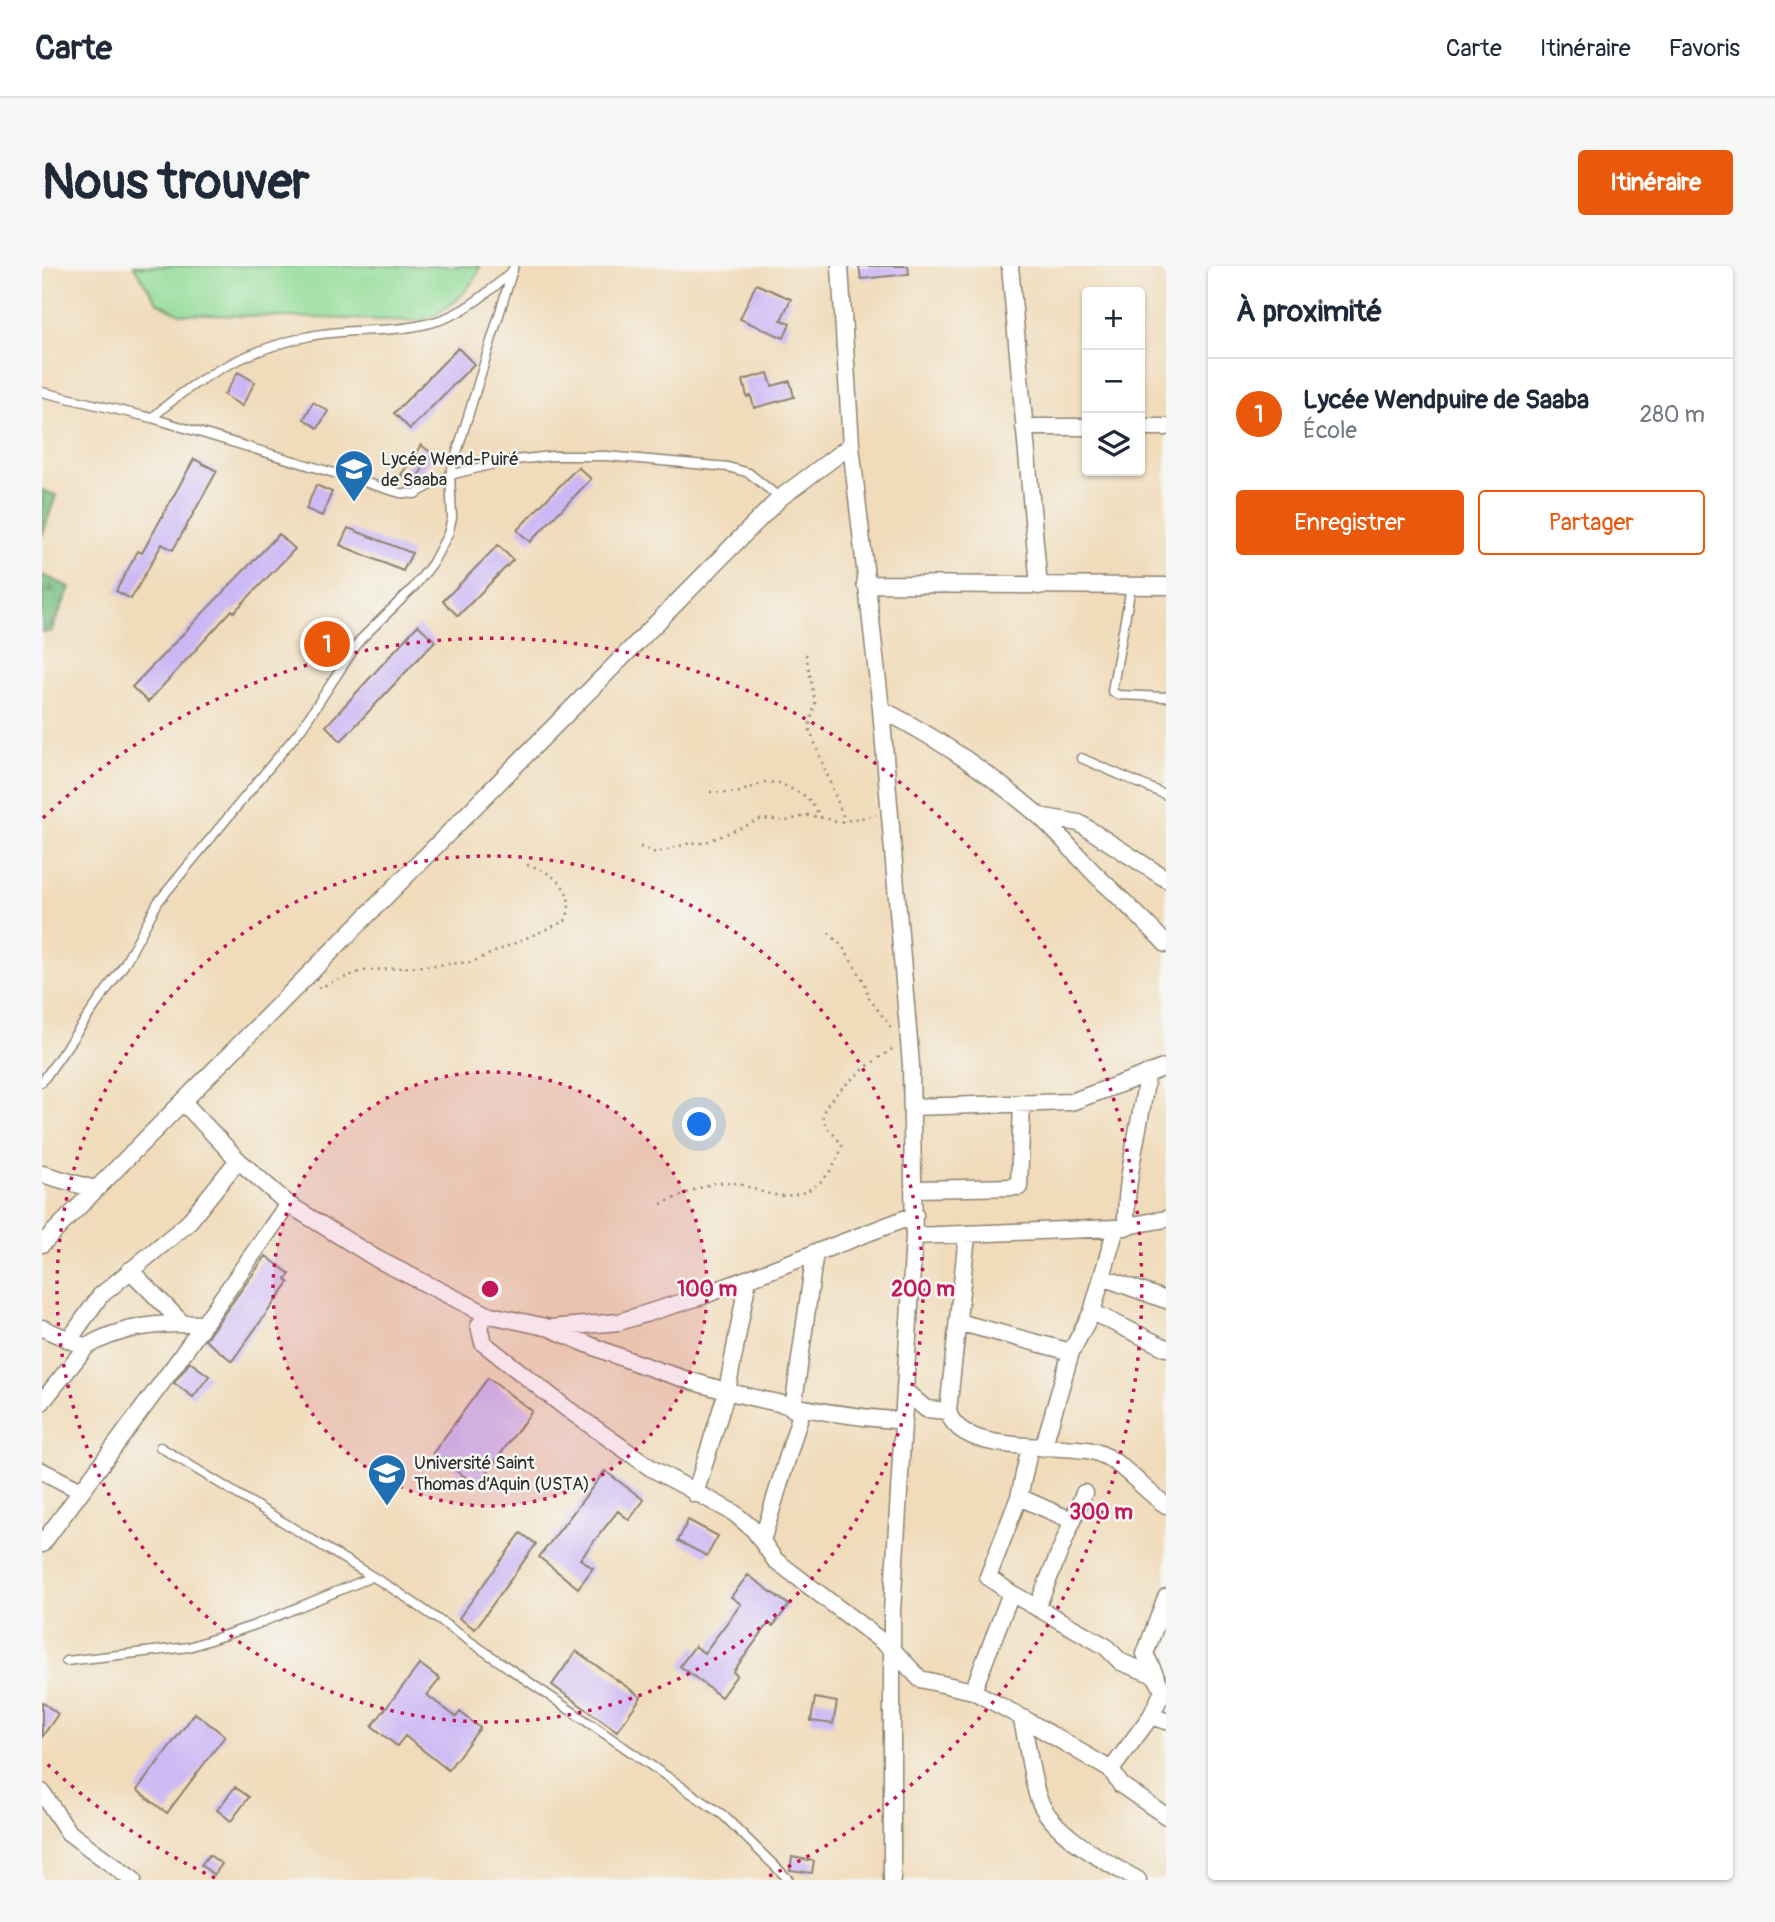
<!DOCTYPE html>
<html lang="fr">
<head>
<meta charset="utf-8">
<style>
	:root { --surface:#fff; --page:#f6f6f7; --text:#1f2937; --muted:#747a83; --line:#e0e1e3; --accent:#ea580c }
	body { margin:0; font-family:Pangolin,sans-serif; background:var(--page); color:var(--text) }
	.controls { position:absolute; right:21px; top:21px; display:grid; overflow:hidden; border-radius:7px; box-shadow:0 2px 5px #0004 }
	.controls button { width:63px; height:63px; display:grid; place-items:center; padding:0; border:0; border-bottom:2px solid var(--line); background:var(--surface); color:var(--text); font:35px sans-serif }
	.you { position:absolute; left:658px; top:859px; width:24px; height:24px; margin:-18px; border:5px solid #fff; border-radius:50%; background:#1a73e8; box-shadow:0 0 0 10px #1a73e833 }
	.badge { display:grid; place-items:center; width:46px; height:46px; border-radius:50%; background:var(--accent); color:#fff; font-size:23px; font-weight:700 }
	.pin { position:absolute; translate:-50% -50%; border:4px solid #fff; box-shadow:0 2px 7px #0006 }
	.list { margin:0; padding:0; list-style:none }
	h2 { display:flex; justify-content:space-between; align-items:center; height:91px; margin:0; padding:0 28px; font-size:30px }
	h2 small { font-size:23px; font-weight:400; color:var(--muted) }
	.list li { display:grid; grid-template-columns:46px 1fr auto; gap:21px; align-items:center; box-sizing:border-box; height:112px; padding:0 28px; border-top:2px solid var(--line) }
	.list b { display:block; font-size:26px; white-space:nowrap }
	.list p { margin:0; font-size:23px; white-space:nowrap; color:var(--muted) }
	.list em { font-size:23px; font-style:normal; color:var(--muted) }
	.actions { display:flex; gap:14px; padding:21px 28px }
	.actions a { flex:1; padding:16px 0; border:2px solid var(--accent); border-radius:7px; text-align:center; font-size:24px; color:var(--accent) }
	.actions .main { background:var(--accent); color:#fff }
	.icon { flex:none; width:38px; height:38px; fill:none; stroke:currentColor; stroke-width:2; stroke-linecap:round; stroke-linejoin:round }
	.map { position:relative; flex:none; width:1124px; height:1614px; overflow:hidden; border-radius:7px }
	header { display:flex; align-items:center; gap:42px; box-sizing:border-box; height:98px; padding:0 35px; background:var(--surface); border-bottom:2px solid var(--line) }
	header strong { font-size:33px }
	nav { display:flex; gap:38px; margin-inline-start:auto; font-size:24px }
	.intro { display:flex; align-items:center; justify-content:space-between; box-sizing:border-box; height:168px; padding:0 42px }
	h1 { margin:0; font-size:49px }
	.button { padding:18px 32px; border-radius:7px; background:var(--accent); color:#fff; font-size:24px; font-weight:700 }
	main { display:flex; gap:42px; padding:0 42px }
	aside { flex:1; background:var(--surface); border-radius:7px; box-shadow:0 2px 5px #0004 }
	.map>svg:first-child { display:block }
</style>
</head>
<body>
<header>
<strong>Carte</strong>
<nav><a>Carte</a><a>Itinéraire</a><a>Favoris</a></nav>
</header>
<div class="intro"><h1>Nous trouver</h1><a class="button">Itinéraire</a></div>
<main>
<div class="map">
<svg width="1124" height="1614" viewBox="0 0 1124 1614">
	<defs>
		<pattern id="forest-firs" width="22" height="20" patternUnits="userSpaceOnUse" patternTransform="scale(1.75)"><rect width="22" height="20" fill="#76bc80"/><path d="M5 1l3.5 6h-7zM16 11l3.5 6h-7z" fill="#619969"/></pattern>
	</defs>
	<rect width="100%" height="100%" fill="#f6f6f2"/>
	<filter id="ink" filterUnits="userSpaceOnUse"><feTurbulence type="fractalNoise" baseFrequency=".0143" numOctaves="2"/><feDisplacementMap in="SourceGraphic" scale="14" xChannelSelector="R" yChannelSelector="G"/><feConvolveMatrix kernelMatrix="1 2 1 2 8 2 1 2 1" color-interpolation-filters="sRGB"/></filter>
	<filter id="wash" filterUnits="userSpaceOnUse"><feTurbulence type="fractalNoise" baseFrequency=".00686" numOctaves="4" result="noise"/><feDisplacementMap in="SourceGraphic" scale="28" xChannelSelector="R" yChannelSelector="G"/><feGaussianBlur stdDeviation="1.57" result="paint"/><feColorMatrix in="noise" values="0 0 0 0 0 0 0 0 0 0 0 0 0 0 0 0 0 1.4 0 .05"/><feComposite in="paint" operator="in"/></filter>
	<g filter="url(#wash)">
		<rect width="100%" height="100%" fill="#f0dbba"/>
		<path fill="#93dc97" stroke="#5f8461" stroke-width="2" d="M92,0h346c-9,26 -35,47 -60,55l-240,-7 -23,-12z"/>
		<path fill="url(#forest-firs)" stroke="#507456" stroke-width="2" d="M0,224l14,5 -14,41z
			M0,309l28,12 -19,45h-9z"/>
		<g id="blocks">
			<path fill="#ccb7f4" d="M817,0h49l1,8 -48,5z
				M714,18l35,15 -10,21 9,3 -6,15 -44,-19z
				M416,82l16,16 -64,65 -16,-16z
				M196,106l17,10 -13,24 -18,-11z
				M726,107l4,13 18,-5 4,16 -40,11 -3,-12 -4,1 -4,-17z
				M271,136l15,9 -10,17 -14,-9z
				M379,179l12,9 -20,29 -12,-8z
				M152,193l23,12 -44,79 -11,-6 -31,55 -15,-8 22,-40 4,2z
				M536,201l13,12 -61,63 -13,-12z
				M274,219l16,7 -10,24 -16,-7z
				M306,262l64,25 -9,18 -63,-26z
				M237,268l16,15 -61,63 -2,-2 -84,92 -16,-15z
				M456,279l15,15 -55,56 -15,-15z
				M376,359l17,16 -94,100 -15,-15z
				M224,990l24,18 -4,5 3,3 -57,79 -27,-21z
				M148,1096l19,14 -16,21 -19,-14z
				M446,1112l44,33 -55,75 -44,-33z
				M563,1205l39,29 -15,20 -11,-9 -38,48 13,9 -15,20 -39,-31z
				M646,1254l30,16 -11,20 -29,-15z
				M479,1267l15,11 -61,85 -16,-11z
				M706,1309l41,30 -16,21 -4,-3 -36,49 4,3 -16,22 -41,-31 15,-20 9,7 37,-49 -10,-7z
				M534,1385l65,46 -24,34 -65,-46z
				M378,1398l20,15 -13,16 29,22 4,-5 20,16 -32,42 -43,-34 -8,10 -25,-20z
				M773,1432l22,4 -4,22 -22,-3z
				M0,1436l16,12 -16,23z
				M153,1447l30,23 -58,77 -30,-23z
				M193,1521l14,10 -18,24 -14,-11z
				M167,1589l13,9 -8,11 -13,-10z
				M750,1591l22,4 -2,12 -22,-3z"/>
		</g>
	</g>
	<g filter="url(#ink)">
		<use href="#blocks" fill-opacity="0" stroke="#8e8372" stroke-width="2"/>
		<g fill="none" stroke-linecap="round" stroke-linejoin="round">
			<g stroke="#8e8372" stroke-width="11">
				<path id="lane" d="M0,126l110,26 248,75 15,1 35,-19 56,-14 46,-5h54l122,11 21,6 31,25
					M110,152c43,-40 96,-68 154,-81 45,-11 98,-1 142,-20 24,-10 45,-28 64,-46
					M1089,321l-19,104 6,4 48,2
					M1039,492l85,37
					M0,816l82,-117 34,-63 143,-173 59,-89 54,-53 18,-23 16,-30 4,-16 -2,-43 64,-209
					M118,1181l238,145 325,223 66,65
					M24,1395l123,-14 66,-22 117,-48"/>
			</g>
			<g stroke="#8e8372" stroke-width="19">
				<path id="street" d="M798,0l11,179 30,264 30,356 3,171 -22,376v268
					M968,0l29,320
					M982,161h63
					M1098,161h26
					M823,318l301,2
					M839,443c57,29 108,64 156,105 22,19 40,42 60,62 24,23 47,44 69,68
					M997,550l40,7 87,56
					M141,836l55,58 50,44 89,55 109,55 64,14 69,-6 83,-26 213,-81
					M870,841l159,-5 95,-35
					M0,908l52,15
					M873,923l104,-2 3,-84
					M1084,961c-1,-52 15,-102 21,-153
					M872,970l202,-8 50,-9
					M0,978l738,-746 71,-53
					M88,1004l53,54
					M1060,1011l64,23
					M1050,1046l74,36
					M444,1048l-7,12 4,17 83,65 85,60 83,45 20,17 21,30 117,89 28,30 53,12 48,26 90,53 10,15 45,31
					M916,1056l113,30
					M0,1062l44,19c36,-22 76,-24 117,-23
					M510,1063c112,50 230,83 352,92
					M27,1074l31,-44 87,-72 51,-64
					M864,1126l20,17 22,2c12,45 107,32 144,40 29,7 50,39 74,54
					M0,1136l44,-55
					M751,1143l22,-157
					M906,1145l19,-175
					M988,1181l-11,50 54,24
					M1001,1182l28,-96 21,-40 24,-84
					M0,1205l39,20
					M653,1228l32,-103 21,-112
					M720,1275l40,-131
					M0,1278l133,-179 113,-161
					M969,1327l-23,-16 31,-80
					M995,1341l47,-114
					M931,1425l38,-98 94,53 16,16 33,13
					M1109,1450l12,-25 -18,-37 21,-57
					M979,1451c7,26 9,55 17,80 12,36 68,65 100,83
					M1069,1504l40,-54 15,5
					M0,1526l26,40 65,48"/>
			</g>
			<path stroke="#8e8372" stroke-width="2.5" stroke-dasharray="2 5" stroke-linecap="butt" d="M764,388l9,49 -6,25 36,93
				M668,526l27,1 28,-11 15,1 27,14 14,20
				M598,581l16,6 34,-10h14l58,-24 24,2 23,-6 31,7 36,-7
				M787,667l13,13 23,37 4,15 24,32
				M276,722l44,-17 110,-9 93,-41c14,-29 -12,-50 -38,-56
				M619,938c18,-7 38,-18 56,-21 21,-4 38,9 58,12 34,5 58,-18 67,-49 -4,-9 -17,-18 -19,-27 -5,-18 56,-63 73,-72"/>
			<use href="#lane" stroke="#fff" stroke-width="8"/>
			<use href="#street" stroke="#fff" stroke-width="16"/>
		</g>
	</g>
	<circle cx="448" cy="1023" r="217" fill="#c2185b" fill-opacity=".12"/>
	<g fill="none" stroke="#c2185b" stroke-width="3.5" stroke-dasharray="3.5 7">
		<circle cx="448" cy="1023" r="217"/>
		<circle cx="448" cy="1023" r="433"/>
		<path d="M173 1612A650 650 0 0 1 1 1494M1 552A650 650 0 1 1 723 1612"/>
	</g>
	<defs>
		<g id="school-pin" transform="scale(2.0125)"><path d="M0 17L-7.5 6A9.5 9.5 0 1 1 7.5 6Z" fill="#1f6fb2" stroke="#f6f6f2"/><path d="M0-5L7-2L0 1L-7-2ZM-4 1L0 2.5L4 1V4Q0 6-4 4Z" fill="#fff"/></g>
		<g id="university-pin" transform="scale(2.0125)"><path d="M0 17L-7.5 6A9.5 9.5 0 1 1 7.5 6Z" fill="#1f6fb2" stroke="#f6f6f2"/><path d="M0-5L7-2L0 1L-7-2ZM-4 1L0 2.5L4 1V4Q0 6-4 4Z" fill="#fff"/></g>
	</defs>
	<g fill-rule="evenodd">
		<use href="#school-pin" x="312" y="203"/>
		<use href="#university-pin" x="345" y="1207"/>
	</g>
	<g text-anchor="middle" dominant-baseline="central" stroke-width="5" stroke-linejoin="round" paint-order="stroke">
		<g font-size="18" fill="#2b2b2b" stroke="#f6f6f2" text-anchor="start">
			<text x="339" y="193">Lycée Wend-Puiré<tspan x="339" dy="21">de Saaba</tspan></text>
			<text x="372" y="1197">Université Saint<tspan x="372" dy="21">Thomas d’Aquin (USTA)</tspan></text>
		</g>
	</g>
	<circle cx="448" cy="1023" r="10" fill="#c2185b" stroke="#f6f6f2" stroke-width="3.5"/>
	<g font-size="21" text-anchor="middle" font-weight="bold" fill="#c2185b" stroke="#f6f6f2" stroke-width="5" stroke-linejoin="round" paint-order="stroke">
		<text x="665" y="1030">100 m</text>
		<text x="881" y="1030">200 m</text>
		<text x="1059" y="1253">300 m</text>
	</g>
</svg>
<div class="controls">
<button>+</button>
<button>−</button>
<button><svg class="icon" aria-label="layers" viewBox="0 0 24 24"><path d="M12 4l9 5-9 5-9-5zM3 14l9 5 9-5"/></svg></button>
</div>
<div class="you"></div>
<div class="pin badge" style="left:285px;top:378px">1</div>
</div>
<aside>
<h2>À proximité<small></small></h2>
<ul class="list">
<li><span class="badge">1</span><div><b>Lycée Wendpuire de Saaba</b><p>École</p></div><em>280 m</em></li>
</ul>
<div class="actions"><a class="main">Enregistrer</a><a>Partager</a></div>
</aside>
</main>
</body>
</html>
